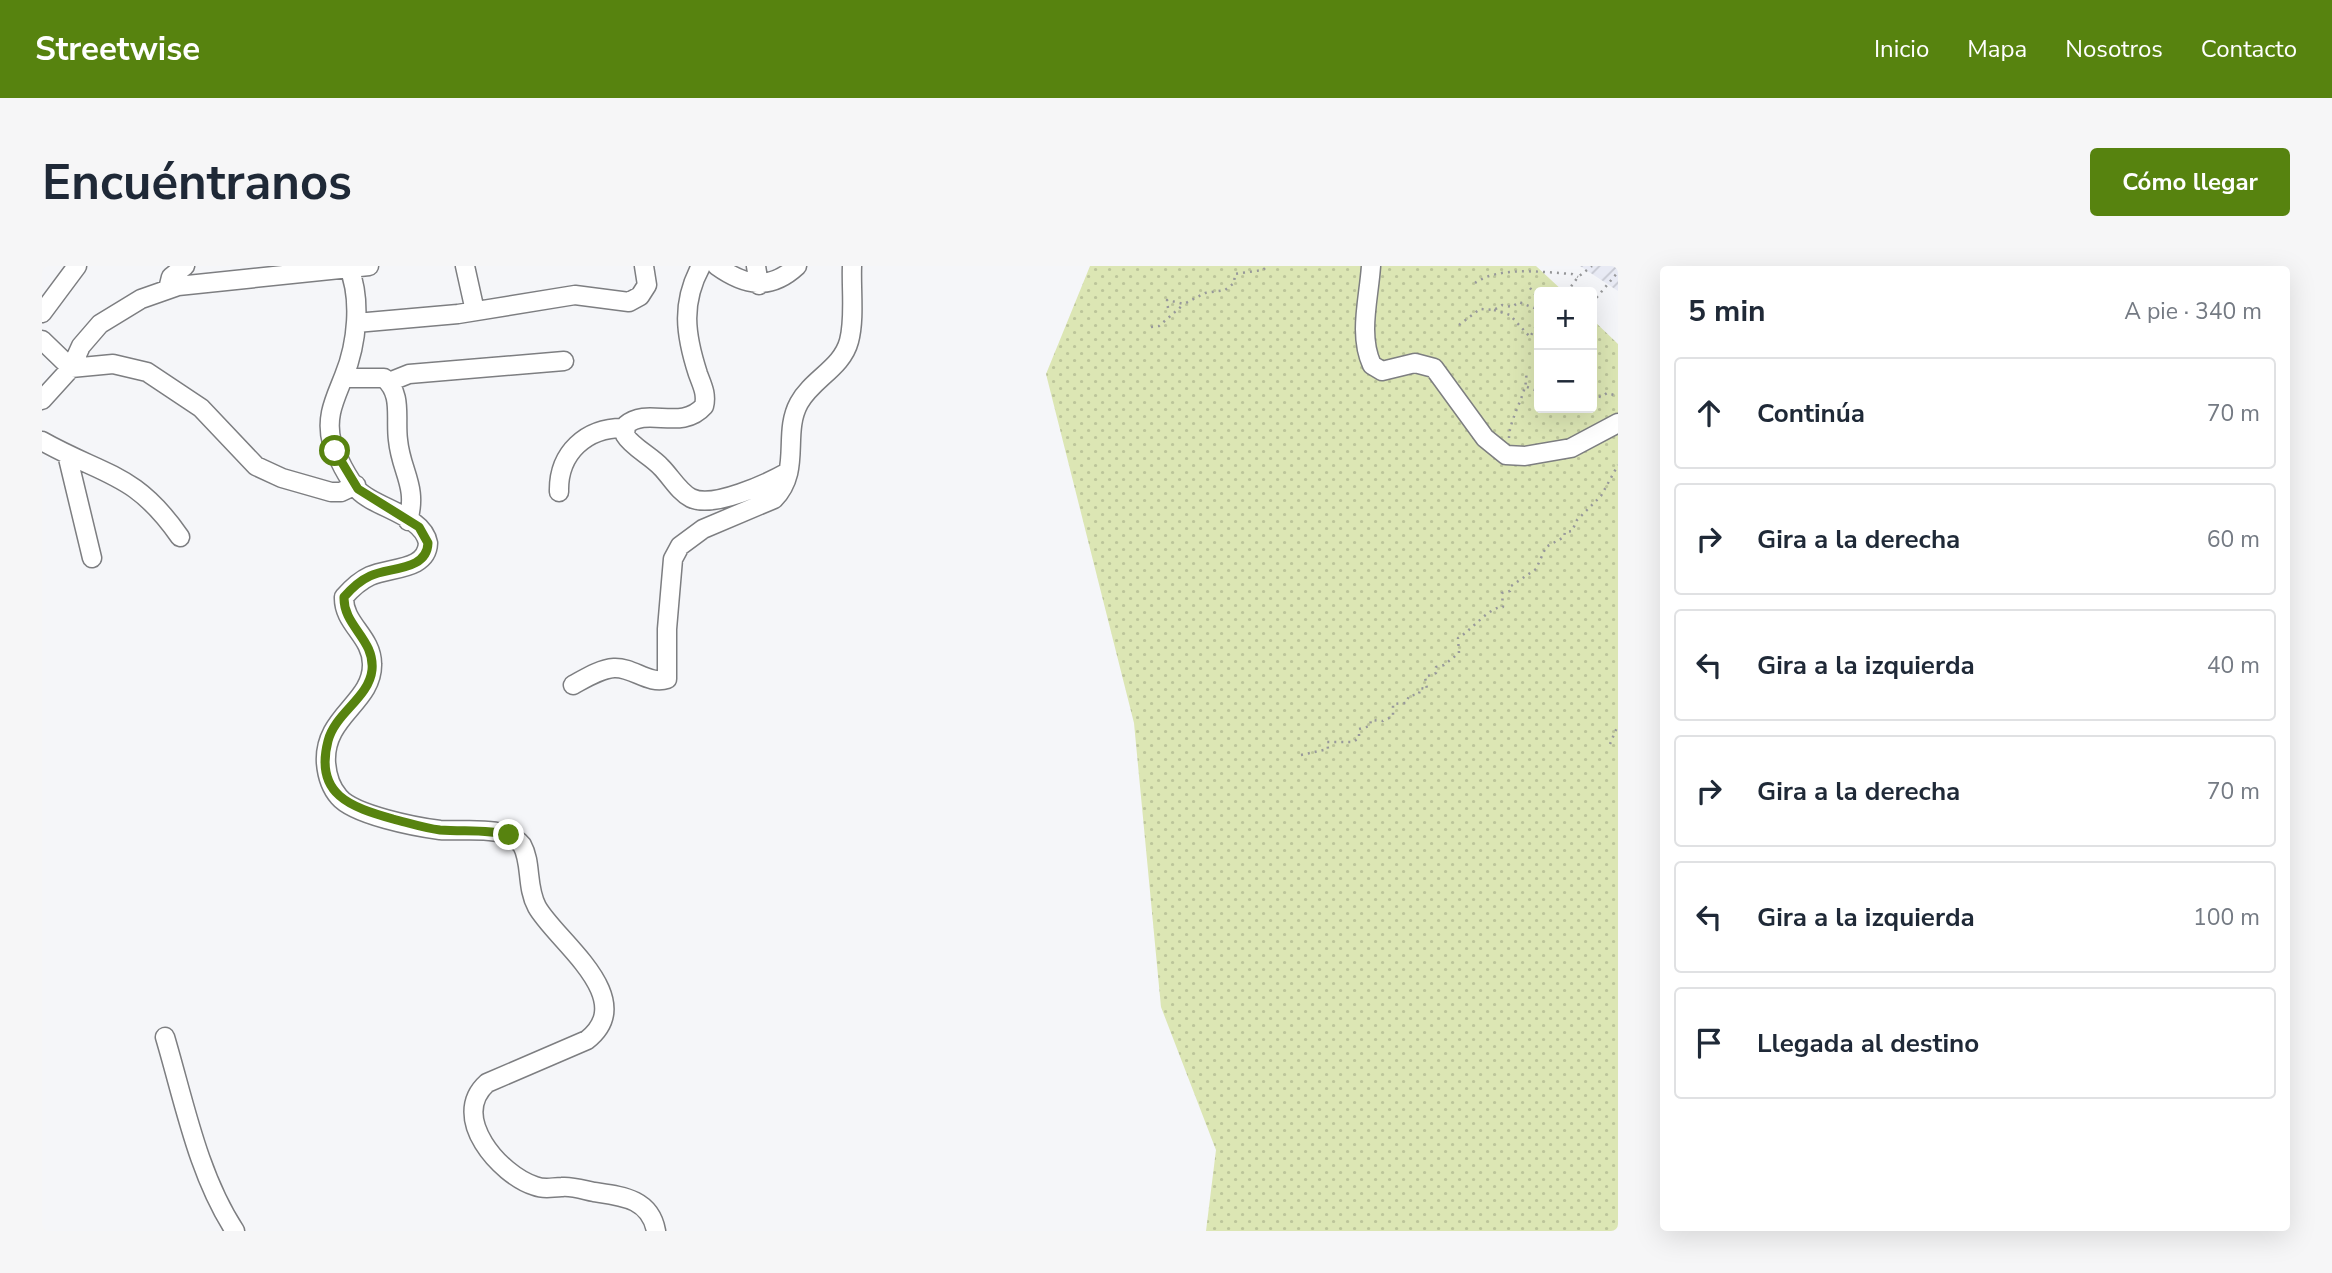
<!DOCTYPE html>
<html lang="es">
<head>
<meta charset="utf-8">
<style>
	:root { --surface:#fff; --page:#f6f6f7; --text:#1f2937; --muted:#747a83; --line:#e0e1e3; --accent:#57830f }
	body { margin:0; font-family:"Nunito Sans",sans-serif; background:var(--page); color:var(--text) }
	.controls { position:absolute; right:21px; top:21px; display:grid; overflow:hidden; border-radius:7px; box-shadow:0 7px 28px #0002 }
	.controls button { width:63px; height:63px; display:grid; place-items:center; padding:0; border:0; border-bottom:2px solid var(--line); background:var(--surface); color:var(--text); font:35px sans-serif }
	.stop { position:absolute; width:21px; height:21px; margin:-16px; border:5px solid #57830f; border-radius:50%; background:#fff }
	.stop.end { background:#57830f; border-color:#fff; box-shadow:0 2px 7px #0008 }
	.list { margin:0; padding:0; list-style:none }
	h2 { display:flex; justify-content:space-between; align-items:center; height:91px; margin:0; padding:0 28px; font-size:30px }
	h2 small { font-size:23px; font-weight:400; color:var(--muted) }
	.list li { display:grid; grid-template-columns:46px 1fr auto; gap:21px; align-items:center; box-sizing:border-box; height:112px; margin:0 14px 14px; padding:0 14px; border:2px solid var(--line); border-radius:7px }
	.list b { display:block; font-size:26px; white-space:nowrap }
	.list em { font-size:23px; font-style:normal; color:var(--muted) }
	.icon { flex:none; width:38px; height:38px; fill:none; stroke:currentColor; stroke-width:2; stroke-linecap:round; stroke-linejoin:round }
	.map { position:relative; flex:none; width:1576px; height:965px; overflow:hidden; border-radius:7px }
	header { display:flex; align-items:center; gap:42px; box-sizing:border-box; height:98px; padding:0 35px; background:var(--accent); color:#fff }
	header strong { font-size:33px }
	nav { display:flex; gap:38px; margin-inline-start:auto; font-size:24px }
	.intro { display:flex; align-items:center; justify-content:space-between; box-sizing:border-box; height:168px; padding:0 42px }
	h1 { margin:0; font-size:49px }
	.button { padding:18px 32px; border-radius:7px; background:var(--accent); color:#fff; font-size:24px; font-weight:700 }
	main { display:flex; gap:42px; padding:0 42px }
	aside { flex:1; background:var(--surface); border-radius:7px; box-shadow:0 7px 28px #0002 }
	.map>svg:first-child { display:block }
</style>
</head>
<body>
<header>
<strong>Streetwise</strong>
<nav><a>Inicio</a><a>Mapa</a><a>Nosotros</a><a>Contacto</a></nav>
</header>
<div class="intro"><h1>Encuéntranos</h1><a class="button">Cómo llegar</a></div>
<main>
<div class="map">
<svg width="1576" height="965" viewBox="0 0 1576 965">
	<defs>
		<pattern id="industrial-furrows" width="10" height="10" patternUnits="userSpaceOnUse" patternTransform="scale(1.75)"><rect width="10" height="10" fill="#e8eaf4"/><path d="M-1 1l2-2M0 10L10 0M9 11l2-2" fill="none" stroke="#c6c8d1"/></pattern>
		<pattern id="grass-dots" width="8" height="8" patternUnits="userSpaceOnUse" patternTransform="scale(1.75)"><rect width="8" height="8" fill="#dce6b4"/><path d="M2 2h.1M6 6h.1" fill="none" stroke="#bcc59a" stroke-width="1.8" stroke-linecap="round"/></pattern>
	</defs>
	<rect width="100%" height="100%" fill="#f5f6f9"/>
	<path fill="url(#industrial-furrows)" d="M1538,0h38v25z"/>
	<path fill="url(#grass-dots)" d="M1048,0h446l28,26h-25v116h53v-89l26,25v887h-412l10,-81 -55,-143 -27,-284 -88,-349z"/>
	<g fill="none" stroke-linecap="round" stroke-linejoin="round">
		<g stroke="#7d7e81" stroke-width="21">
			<path id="minor" d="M306,0c14,32 9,78 -4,110 -9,23 -19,41 -12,67 5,14 16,36 26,47 17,18 65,25 70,53 -1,28 -39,24 -58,33 -11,5 -19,13 -26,21 -1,27 28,39 28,67 1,39 -49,52 -46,99 1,12 5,25 13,34 15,18 77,30 101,33 25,2 64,-6 82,15 10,18 4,42 15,62 19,34 103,91 50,133l-100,43c-38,34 13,92 48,103 10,4 17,1 27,1 10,-1 22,3 32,5 27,4 56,6 62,39
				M423,0l10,45
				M659,0c-20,37 -16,68 -3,108 4,11 9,20 6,32 -23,26 -56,0 -78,19l-1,10c7,12 26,21 36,32 10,10 18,25 30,31 22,11 77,-15 97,-26
				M675,0c28,20 53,25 80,0
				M714,0l3,19
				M1329,0c-2,32 -13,69 1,99l10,6 33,-8 19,5 51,70 21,17 19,1 46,-8 47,-25
				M126,23l3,-12 14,-11
				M0,47l35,-47
				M314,57l102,-9 117,-19 54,7 11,-6 7,-11 -3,-19
				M0,74l29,28 42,-4 34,8 54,36 55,58 26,12 49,14h10l15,-7
				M302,112h40c19,16 11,40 14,62 3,32 20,46 10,81
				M347,116l20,-8 155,-13
				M0,134l29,-32 10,-22 19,-22 41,-25 37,-13 191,-20
				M0,175c62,35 93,31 138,96
				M25,188l25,104
				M517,226c-1,-39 27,-65 66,-64
				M531,419c13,-7 27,-16 41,-17 19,-1 35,17 53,11v-50l6,-70 7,-13 23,-17 71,-30c28,-29 8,-65 25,-96 13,-24 43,-35 50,-62 6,-22 2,-52 3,-75
				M123,771c19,64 33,138 70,194"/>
		</g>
		<path stroke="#97989a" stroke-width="2.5" stroke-dasharray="2 5" stroke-linecap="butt" d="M1433,17c24,-17 67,-11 97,-9l6,3
			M1488,22l9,11
			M1525,26l11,-15 14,-11
			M1550,37l26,-31
			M1126,42l-1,-8 17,4 21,-11 20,-3 9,-7 1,-9 28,-4 4,-4
			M1452,44l16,5 20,22 9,-16
			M1417,59l21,-16 14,1 8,-5 10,2 7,-5 20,8
			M1109,61l8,-1 25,-22
			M1485,121l8,3 4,-16
			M1550,129l9,2 6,-4 11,3
			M1467,172c0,-20 20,-47 17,-65
			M1568,478l8,-19
			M1259,489l27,-6 -1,-7h26l6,-4v-9l11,-3 1,-6 12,1 10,-5v-12l13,-1 3,-7 10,-2 1,-6 7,1 -2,-12 11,-4v-6l8,-2 15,-12 -1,-15c14,-8 32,-32 45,-31l-1,-14 8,-2 1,-5 25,-17 10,-22 18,-10 1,-5 7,-1 5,-11 24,-24 17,-31"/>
		<use href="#minor" stroke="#fff" stroke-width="18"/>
	</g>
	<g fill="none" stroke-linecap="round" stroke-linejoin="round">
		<path stroke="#57830f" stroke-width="9" d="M293,185l23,38 61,38 9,16c-1,28 -39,24 -58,33 -11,5 -19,13 -26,21 -1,29 31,42 28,73 -3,28 -37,43 -44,71 -14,54 23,66 65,78 16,4 31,9 47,11 23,2 47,-1 69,5"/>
	</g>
</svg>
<div class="controls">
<button>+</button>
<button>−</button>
</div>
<div class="stop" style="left:293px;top:185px"></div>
<div class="stop end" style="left:467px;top:569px"></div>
</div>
<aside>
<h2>5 min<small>A pie · 340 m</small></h2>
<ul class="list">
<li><svg class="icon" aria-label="ahead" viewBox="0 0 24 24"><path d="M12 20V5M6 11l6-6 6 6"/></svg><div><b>Continúa</b></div><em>70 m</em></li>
<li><svg class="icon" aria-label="right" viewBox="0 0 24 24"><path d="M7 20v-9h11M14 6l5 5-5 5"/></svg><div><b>Gira a la derecha</b></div><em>60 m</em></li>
<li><svg class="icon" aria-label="left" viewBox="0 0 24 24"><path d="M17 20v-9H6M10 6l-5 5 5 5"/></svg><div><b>Gira a la izquierda</b></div><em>40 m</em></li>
<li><svg class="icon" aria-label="right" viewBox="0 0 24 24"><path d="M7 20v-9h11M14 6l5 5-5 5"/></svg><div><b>Gira a la derecha</b></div><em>70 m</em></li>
<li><svg class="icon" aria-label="left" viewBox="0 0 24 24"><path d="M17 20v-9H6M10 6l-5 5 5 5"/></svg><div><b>Gira a la izquierda</b></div><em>100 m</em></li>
<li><svg class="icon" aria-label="arrive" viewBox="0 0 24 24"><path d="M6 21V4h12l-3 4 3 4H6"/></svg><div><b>Llegada al destino</b></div></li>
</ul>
</aside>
</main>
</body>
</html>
